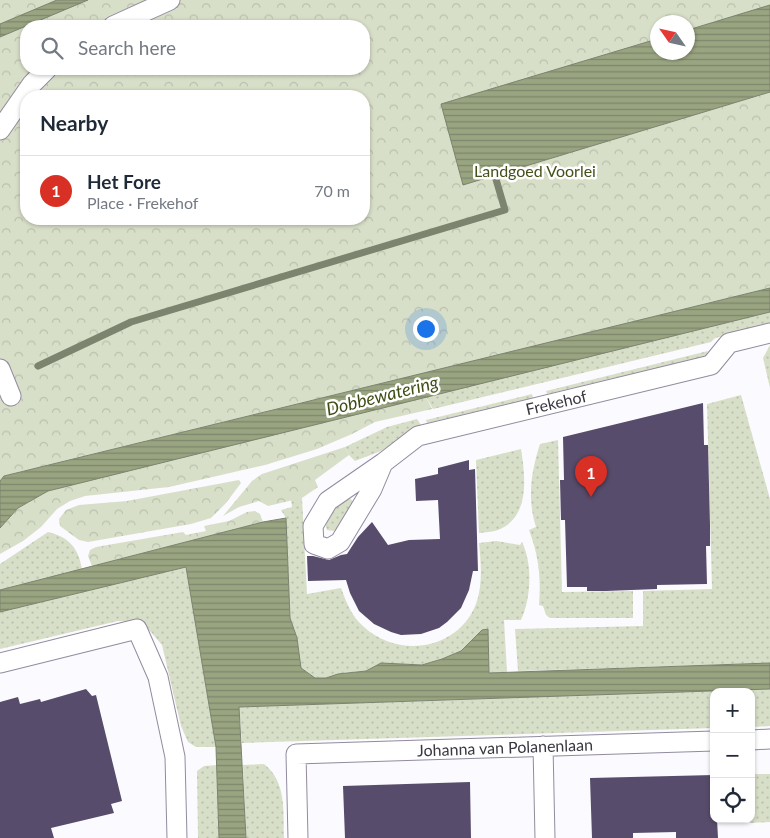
<!DOCTYPE html>
<html lang="en">
<head>
<meta charset="utf-8">
<style>
	:root { --surface:#fff; --page:#f6f6f7; --text:#1f2937; --muted:#747a83; --line:#e0e1e3; --accent:#d93025 }
	body { margin:0; font-family:Lato,sans-serif; background:var(--page); color:var(--text) }
	.controls { position:absolute; right:15px; bottom:15px; display:grid; overflow:hidden; border-radius:10px; box-shadow:0 1px 4px #0004 }
	.controls button { width:45px; height:45px; display:grid; place-items:center; padding:0; border:0; border-bottom:1px solid var(--line); background:var(--surface); color:var(--text); font:25px sans-serif }
	.compass { position:absolute; left:650px; top:15px; width:45px; height:45px; border-radius:50%; background:var(--surface); box-shadow:0 1px 4px #0004; rotate:304deg }
	.you { position:absolute; left:425px; top:328px; width:18px; height:18px; margin:-12px; border:4px solid #fff; border-radius:50%; background:#1a73e8; box-shadow:0 0 0 8px #1a73e833 }
	.badge { display:grid; place-items:center; width:32px; height:32px; border-radius:50%; background:var(--accent); color:#fff; font-size:16px; font-weight:700 }
	.pin { position:absolute; translate:-50% -41px; filter:drop-shadow(0 1px 2px #0008) }
	.pin::after { content:''; position:absolute; top:26px; width:18px; height:15px; background:inherit; clip-path:polygon(0 0,100% 0,50% 100%) }
	.list { margin:0; padding:0; list-style:none }
	h2 { display:flex; justify-content:space-between; align-items:center; height:65px; margin:0; padding:0 20px; font-size:21px }
	h2 small { font-size:16px; font-weight:400; color:var(--muted) }
	.list li { display:grid; grid-template-columns:32px 1fr auto; gap:15px; align-items:center; box-sizing:border-box; height:70px; padding:0 20px; border-top:1px solid var(--line) }
	.list b { display:block; font-size:19px; white-space:nowrap }
	.list p { margin:0; font-size:16px; white-space:nowrap; color:var(--muted) }
	.list em { font-size:16px; font-style:normal; color:var(--muted) }
	.icon { flex:none; width:28px; height:28px; fill:none; stroke:currentColor; stroke-width:2; stroke-linecap:round; stroke-linejoin:round }
	.map { position:relative; flex:none; width:770px; height:838px; overflow:hidden }
	.search { position:absolute; background:var(--surface); box-shadow:0 1px 4px #0004; left:20px; top:20px; width:350px; height:55px; display:flex; align-items:center; gap:12px; box-sizing:border-box; padding:0 18px; border-radius:20px; color:var(--muted); font-size:19px }
	.panel { position:absolute; background:var(--surface); box-shadow:0 1px 4px #0004; left:20px; top:90px; width:350px; height:135px; border-radius:20px }
	.map>svg:first-child { display:block }
</style>
</head>
<body>
<div class="map">
<svg width="770" height="838" viewBox="0 0 770 838">
	<defs>
		<pattern id="grass-dots" width="8" height="8" patternUnits="userSpaceOnUse" patternTransform="scale(1.25)"><rect width="8" height="8" fill="#d8dfc8"/><path d="M2 2h.1M6 6h.1" fill="none" stroke="#bac0ad" stroke-width="1.8" stroke-linecap="round"/></pattern>
		<pattern id="forest-crowns" width="20" height="18" patternUnits="userSpaceOnUse" patternTransform="scale(1.25)"><rect width="20" height="18" fill="#d8dfc8"/><path d="M2 6a3 3 0 1 1 6 0M12 15a3 3 0 1 1 6 0" fill="none" stroke="#bac0ad"/></pattern>
		<pattern id="water-rules" width="6" height="5" patternUnits="userSpaceOnUse" patternTransform="scale(1.25)"><rect width="6" height="5" fill="#99a481"/><path d="M0 2.5h6" fill="none" stroke="#7e866b"/></pattern>
	</defs>
	<rect width="100%" height="100%" fill="#fbfafe"/>
	<path fill="url(#grass-dots)" d="M770,312v12l-55,14 -4,4 -278,67 -7,-12z
		M770,345v43l-7,-30z
		M708,351l-2,5 -159,38 -1,-3z
		M532,394l1,4 -106,25 -1,-3z
		M741,395l29,104v164l-252,8 -3,-42 128,-3v-35l69,-2 -5,-185z
		M417,419l4,6 -40,26 -26,10 -6,-6 -4,-8 42,-20z
		M558,440l4,152 71,-1v27h-83l-4,-3 -3,-9 -4,-1c2,-28 0,-48 -10,-75l7,-3c-9,-28 -5,-55 4,-83z
		M521,449c4,26 10,68 -23,81 -6,2 -13,2 -19,3l-3,-73z
		M302,498l5,96 34,-6c5,14 11,29 23,39 35,32 94,23 112,-23 7,-20 5,-40 3,-61l17,-2 24,4 2,-3c11,23 9,56 -1,78h-17l3,52 -18,1 -1,-43h-6l-21,21 -19,8 -20,6 -41,-2 -15,8 -28,3 -12,4h-11l-14,-10 -4,-30 -7,-20 -4,-100 -5,-8 11,-3 -1,-8z
		M347,498l5,2 2,5 -7,15 -13,11 -7,-1 -2,-7 9,-14z
		M48,532c21,5 31,16 34,38l-82,20v-26z
		M186,567l30,180h-20l-8,-5 -7,-16 -19,-81 -11,-13 -15,-10 -18,-1 -118,28v-37z
		M770,689v37l-19,1v-35h-37v36l-472,15 -3,-36z
		M264,764c23,18 19,48 20,74h-38l-3,-73z
		M217,765l2,73h-21l-1,-67 7,-5z
		M754,774h16v48l-20,1 1,-46z"/>
	<path fill="url(#forest-crowns)" fill-rule="evenodd" d="M0,0h770v288l-766,188 -4,5zM658,22h30v30h-30zM26,26h338v43h-338zM26,96h338v123h-338z
		M426,397l6,12 -57,13 -23,12 -35,15 -52,16 -96,22 -84,9 -15,5 -13,8 -16,18 -18,14 -23,13v-26l18,-20 30,-17z
		M345,447l4,8 -34,25 3,7 -16,11 -34,8 -9,-5 -20,6 -16,9 29,-35 10,-7z
		M239,480l2,3 -15,20 -15,15 -20,6 -103,18 -9,-2 -19,-14 -1,-7 7,-9 13,-5 48,-4z
		M255,511l5,3 3,8 -171,44 -4,-10 2,-6 6,-3 87,-15 3,3 20,-4 -2,-5 25,-5 18,-9z"/>
	<path fill="url(#water-rules)" stroke="#7c836e" d="M57,0h31l-88,37v-13z
		M770,5v87l-307,93 -22,-81 216,-65 1,13h30v-22z
		M770,288v24l-722,179 -30,17 -18,20v-47l4,-5z
		M286,518l4,100 7,20 4,30 14,10h11l12,-4 28,-3 15,-8 41,2 20,-6 19,-8 21,-21 6,-1 1,44 281,-10v26l-531,18 7,131h-27l-3,-91 -30,-180 -186,45v-22l263,-68z"/>
	<g fill="none" stroke-linecap="round" stroke-linejoin="round">
		<path stroke="#7c836e" stroke-width="7" d="M38,366l93,-44 374,-112 -10,-34"/>
	</g>
	<path fill="#574c6b" d="M703,403l1,42h4l2,80v21h-4l1,38 -50,1v4l-51,2h-19v-4h-20l-2,-67h-4l-1,-40h4l-1,-43z
		M469,460v10l6,-1 3,102h-5l-4,19 -8,18 -14,14 -8,6 -18,6 -20,1 -10,-3 -17,-8 -15,-13 -9,-18 -4,-13 -38,1 -1,-25h6l16,4 12,-5 6,-1 11,-17 14,-15 16,23 21,-5 31,-1 -2,-39 -22,1 -1,-22 23,-5v-6z
		M86,689l6,7 4,-1 26,106 -11,3 3,9 -63,15 3,10h-54v-136l18,-5 2,7 20,-5 1,3z
		M714,775v44h3l1,19h-42v-6l-43,1v5h-41l-2,-60z
		M470,782l1,56h-126l-2,-52z"/>
	<g fill="none" stroke-linecap="round" stroke-linejoin="round">
		<g stroke="#928b9f" stroke-width="21">
			<path id="minor" d="M113,26l57,-26
				M0,130l32,-46 15,-15
				M0,369l11,27
				M383,463l-11,26 -32,53 -12,7 -14,-5 -1,-18 15,-25 55,-38 35,-27 293,-71 18,-22 41,-10
				M0,663l137,-34 21,48 17,80 2,81
				M751,740l19,-1
				M543,746l2,92
				M298,838l-2,-84 418,-13"/>
		</g>
		<use href="#minor" stroke="#fff" stroke-width="19"/>
	</g>
	<g text-anchor="middle" dominant-baseline="central" stroke-width="5" stroke-linejoin="round" paint-order="stroke">
		<g font-size="16" fill="#44521a" stroke="#fff">
			<text x="535" y="170">Landgoed Voorlei</text>
		</g>
		<g font-size="16" fill="#3a3740" stroke="#fff">
			<text transform="translate(556 402) rotate(-13)">Frekehof</text>
			<text transform="translate(505 747) rotate(-2)">Johanna van Polanenlaan</text>
		</g>
		<g font-size="18" font-style="italic" fill="#3f4d15" stroke="#fff">
			<text transform="translate(382 395) rotate(-14)">Dobbewatering</text>
		</g>
	</g>
</svg>
<div class="controls">
<button>+</button>
<button>−</button>
<button><svg class="icon" aria-label="locate" viewBox="0 0 24 24"><circle cx="12" cy="12" r="6"/><path d="M12 2v4M12 18v4M2 12h4M18 12h4"/></svg></button>
</div>
<svg class="compass" viewBox="-18 -18 36 36"><path d="M0-13l5 13h-10z" fill="#e53935"/><path d="M0 13l5-13h-10z" fill="#747a83"/></svg>
<div class="you"></div>
<div class="pin badge" style="left:591px;top:497px">1</div>
<div class="search"><svg class="icon" aria-label="search" viewBox="0 0 24 24"><circle cx="10" cy="10" r="6"/><path d="M15 15l6 6"/></svg>Search here</div>
<section class="panel">
<h2>Nearby<small></small></h2>
<ul class="list">
<li><span class="badge">1</span><div><b>Het Fore</b><p>Place · Frekehof</p></div><em>70 m</em></li>
</ul>
</section>
</div>
</body>
</html>
